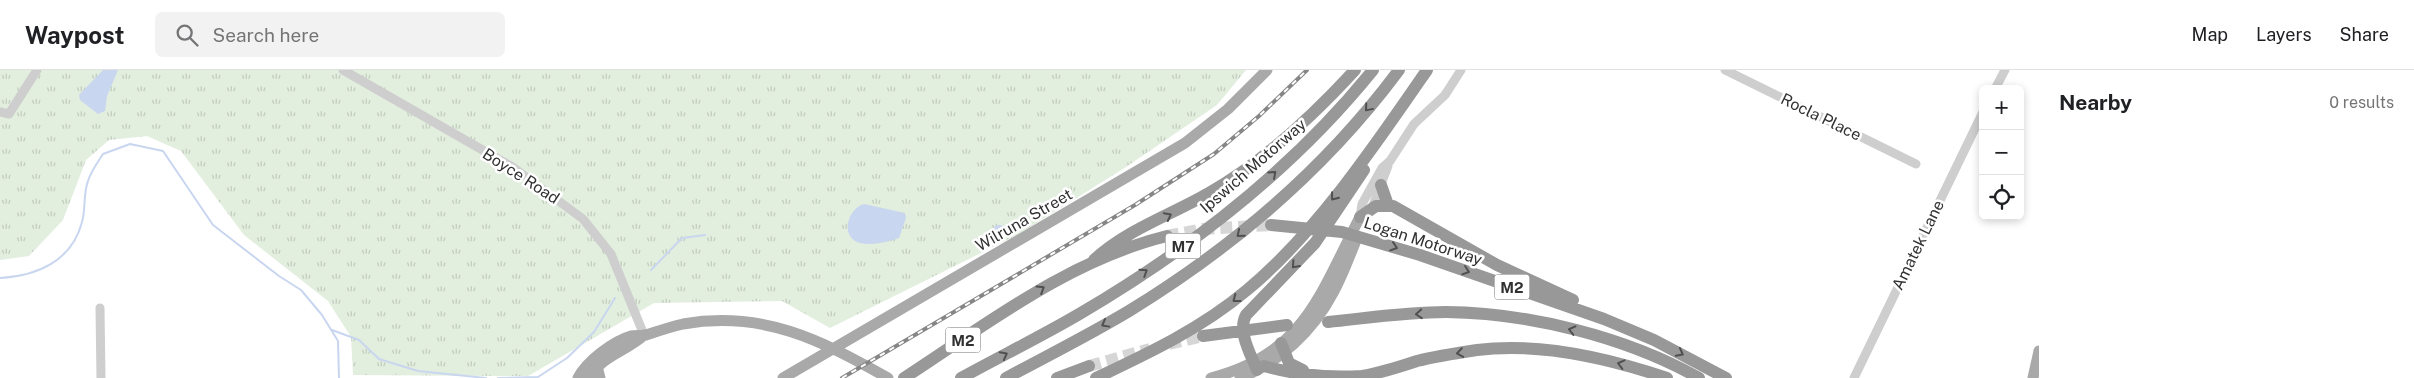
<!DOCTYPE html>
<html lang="en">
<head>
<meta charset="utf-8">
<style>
	:root { --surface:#fff; --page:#f2f2f2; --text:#202124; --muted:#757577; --line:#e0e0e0 }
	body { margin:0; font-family:"Public Sans",sans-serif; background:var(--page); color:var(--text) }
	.controls { position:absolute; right:15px; top:15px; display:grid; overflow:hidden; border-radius:8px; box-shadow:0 2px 8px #0003 }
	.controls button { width:45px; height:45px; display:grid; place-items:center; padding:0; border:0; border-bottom:1px solid var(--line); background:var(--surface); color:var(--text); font:25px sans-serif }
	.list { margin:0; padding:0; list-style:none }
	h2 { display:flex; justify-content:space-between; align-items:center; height:65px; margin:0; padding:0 20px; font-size:21px }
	h2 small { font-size:16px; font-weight:400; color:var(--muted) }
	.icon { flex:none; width:28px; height:28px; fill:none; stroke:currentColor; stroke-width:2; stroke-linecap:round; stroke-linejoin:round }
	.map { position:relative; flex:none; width:2039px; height:308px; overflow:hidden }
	header { display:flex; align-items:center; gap:30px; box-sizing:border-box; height:70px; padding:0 25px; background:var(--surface); border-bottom:1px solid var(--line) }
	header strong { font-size:24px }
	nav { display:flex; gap:28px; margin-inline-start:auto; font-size:18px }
	.search { width:350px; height:45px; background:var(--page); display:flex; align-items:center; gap:12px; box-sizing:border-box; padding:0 18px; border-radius:8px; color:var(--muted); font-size:19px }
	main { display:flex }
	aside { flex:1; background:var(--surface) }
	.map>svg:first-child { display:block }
</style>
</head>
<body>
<header>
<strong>Waypost</strong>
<div class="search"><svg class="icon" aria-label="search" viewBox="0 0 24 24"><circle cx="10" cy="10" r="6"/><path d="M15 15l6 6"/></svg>Search here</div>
<nav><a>Map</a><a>Layers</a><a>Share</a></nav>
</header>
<main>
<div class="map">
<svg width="2039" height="308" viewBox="0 0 2039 308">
	<defs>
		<pattern id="grass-tufts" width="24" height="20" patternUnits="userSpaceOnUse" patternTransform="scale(1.25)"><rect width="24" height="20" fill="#e2eede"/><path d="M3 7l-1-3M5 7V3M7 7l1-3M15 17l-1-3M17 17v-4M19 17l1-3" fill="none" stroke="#c2cdbf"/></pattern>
	</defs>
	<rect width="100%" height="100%" fill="#fff"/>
	<path fill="url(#grass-tufts)" d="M0,0h1246l-29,35 -91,62 -107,67 -189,94 -48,-27 -128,2 -126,73 -175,-1 -2,-38 -23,-36 -84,-66 -63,-84 -34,-15 -38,4 -23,20 -23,60 -34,36 -29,4z"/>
	<path fill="#c9d6ef" d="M103,0h15l-11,26 -2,15 -7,3 -18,-14 -1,-5z
		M864,134l41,9 1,5 -7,20c-13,4 -26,8 -39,5 -21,-6 -12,-35 4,-39z
		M997,155l9,1 2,8 -9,8 -13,1 -1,-9z"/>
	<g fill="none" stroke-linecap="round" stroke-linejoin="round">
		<path stroke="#c9d6ef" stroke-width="2" d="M651,200l31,-32 23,-3
			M0,208c37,-2 72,-17 82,-56 4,-13 1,-29 6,-41 3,-10 10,-19 15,-27l27,-10 33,7 50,74 66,51 22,14 21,25 16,26 1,37
			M332,260l27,10 20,19 39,12 68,7
			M498,308l40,-1 29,-19 27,-26 21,-34"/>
		<path stroke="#d6d6d6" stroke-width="12" stroke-dasharray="12 6" stroke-linecap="butt" d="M1167,166l36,-7 68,-4
			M1169,274l34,-8
			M1089,296l61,-17"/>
		<path stroke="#cecece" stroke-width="9" d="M343,0l171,98 69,51 28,35 33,81
			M1725,0l191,94
			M1995,19l10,-19
			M0,42l9,2 28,-44
			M1372,138l16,-42
			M1360,147l2,-13 20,-36 8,-7 24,-37 31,-29 16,-25
			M100,238l1,70
			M1854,308l129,-266"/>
		<path stroke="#a9a9a9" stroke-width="11" d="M597,296l3,12
			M578,308c8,-16 35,-37 53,-42 5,-1 10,0 15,-1 12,-4 24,-8 37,-11 80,-14 138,16 205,54
			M589,308c12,-22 38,-27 55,-43
			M783,308l402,-235 43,-34 39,-39
			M1211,308c94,-24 109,-85 149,-161
			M1240,308c40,-16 73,-47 93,-85 9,-16 15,-33 22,-50
			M2033,308l6,-27"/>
		<path stroke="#989898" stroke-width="12" d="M1381,115l7,20
			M1360,147l16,-11h17l104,59 76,35
			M1271,155l71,7 78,23 184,64 50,21 72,38
			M1094,190c32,-30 77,-45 115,-67 56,-32 103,-76 146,-123
			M1328,252c39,-4 79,-10 118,-10 84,1 180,25 253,66
			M1203,266l84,-11
			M1281,273l8,20 14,7
			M1264,296c32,9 65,12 98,10 19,-3 37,-9 55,-15 20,-5 40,-8 60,-11 63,-8 131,8 190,28
			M1257,300c-6,-15 -20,-39 -11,-55l69,-72 49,-73
			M904,308c83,-54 165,-118 263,-142
			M961,308c40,-22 81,-42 120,-65 109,-64 212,-144 292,-243
			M1006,308c41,-22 83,-43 123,-67 103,-63 198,-144 270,-241
			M1057,308l32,-12
			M1096,308c53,-25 106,-50 151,-88 69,-57 129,-146 180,-220"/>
		<g stroke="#868686" stroke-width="4">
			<path id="rail" d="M842,308l293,-173 79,-51 45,-38 48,-46"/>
		</g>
		<use href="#rail" stroke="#fff" stroke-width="2" stroke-dasharray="5.5" stroke-linecap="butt"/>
	</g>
	<defs><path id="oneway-chevron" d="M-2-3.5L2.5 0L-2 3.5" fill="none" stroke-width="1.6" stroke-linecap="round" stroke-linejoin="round" transform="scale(1.25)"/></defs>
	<g stroke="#505050">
		<use href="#oneway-chevron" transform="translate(1368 38) rotate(130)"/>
		<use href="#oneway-chevron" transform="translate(1273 104) rotate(-42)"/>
		<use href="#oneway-chevron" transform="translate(1334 127) rotate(128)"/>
		<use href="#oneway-chevron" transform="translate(1168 146) rotate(-27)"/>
		<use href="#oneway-chevron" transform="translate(1240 164) rotate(140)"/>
		<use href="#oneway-chevron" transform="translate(1394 177) rotate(18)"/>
		<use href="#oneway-chevron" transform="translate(1295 195) rotate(132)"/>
		<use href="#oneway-chevron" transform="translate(1466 201) rotate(19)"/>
		<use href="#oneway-chevron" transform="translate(1144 202) rotate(-33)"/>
		<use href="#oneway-chevron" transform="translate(1041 219) rotate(-32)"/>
		<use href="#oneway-chevron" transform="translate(1236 229) rotate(143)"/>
		<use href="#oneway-chevron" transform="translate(1419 244) rotate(176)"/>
		<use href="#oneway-chevron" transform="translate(1105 254) rotate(151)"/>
		<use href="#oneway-chevron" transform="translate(1572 260) rotate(-166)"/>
		<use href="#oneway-chevron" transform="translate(1460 283) rotate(171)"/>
		<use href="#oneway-chevron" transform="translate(1680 283) rotate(28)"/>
		<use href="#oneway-chevron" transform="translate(1004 285) rotate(-28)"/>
		<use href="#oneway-chevron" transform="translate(1621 294) rotate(-166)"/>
	</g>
	<g text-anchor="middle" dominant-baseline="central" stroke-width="5" stroke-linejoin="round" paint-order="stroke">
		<g fill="#fff" stroke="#6f6f6f" stroke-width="1">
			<rect x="1165.5" y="163.5" width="35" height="25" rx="4"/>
			<rect x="1494.5" y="204.5" width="35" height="25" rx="4"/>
			<rect x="945.5" y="257.5" width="35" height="25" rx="4"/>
		</g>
		<g font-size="15" font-weight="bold" fill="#313131">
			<text x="1183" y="176">M7</text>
			<text x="1512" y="217">M2</text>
			<text x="963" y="270">M2</text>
		</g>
		<g font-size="16" fill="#313131" stroke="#fff">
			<text transform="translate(1821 47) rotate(26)">Rocla Place</text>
			<text transform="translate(1253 96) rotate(-41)">Ipswich Motorway</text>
			<text transform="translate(521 106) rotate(33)">Boyce Road</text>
			<text transform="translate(1024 150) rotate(-30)">Wilruna Street</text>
			<text transform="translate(1423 171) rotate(18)">Logan Motorway</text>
			<text transform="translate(1918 175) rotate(-64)">Amatek Lane</text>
		</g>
	</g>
</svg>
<div class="controls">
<button>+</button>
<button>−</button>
<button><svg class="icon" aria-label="locate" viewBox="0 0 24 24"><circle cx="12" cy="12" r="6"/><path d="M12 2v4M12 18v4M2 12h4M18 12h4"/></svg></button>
</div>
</div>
<aside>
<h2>Nearby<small>0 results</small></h2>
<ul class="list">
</ul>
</aside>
</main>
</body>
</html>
